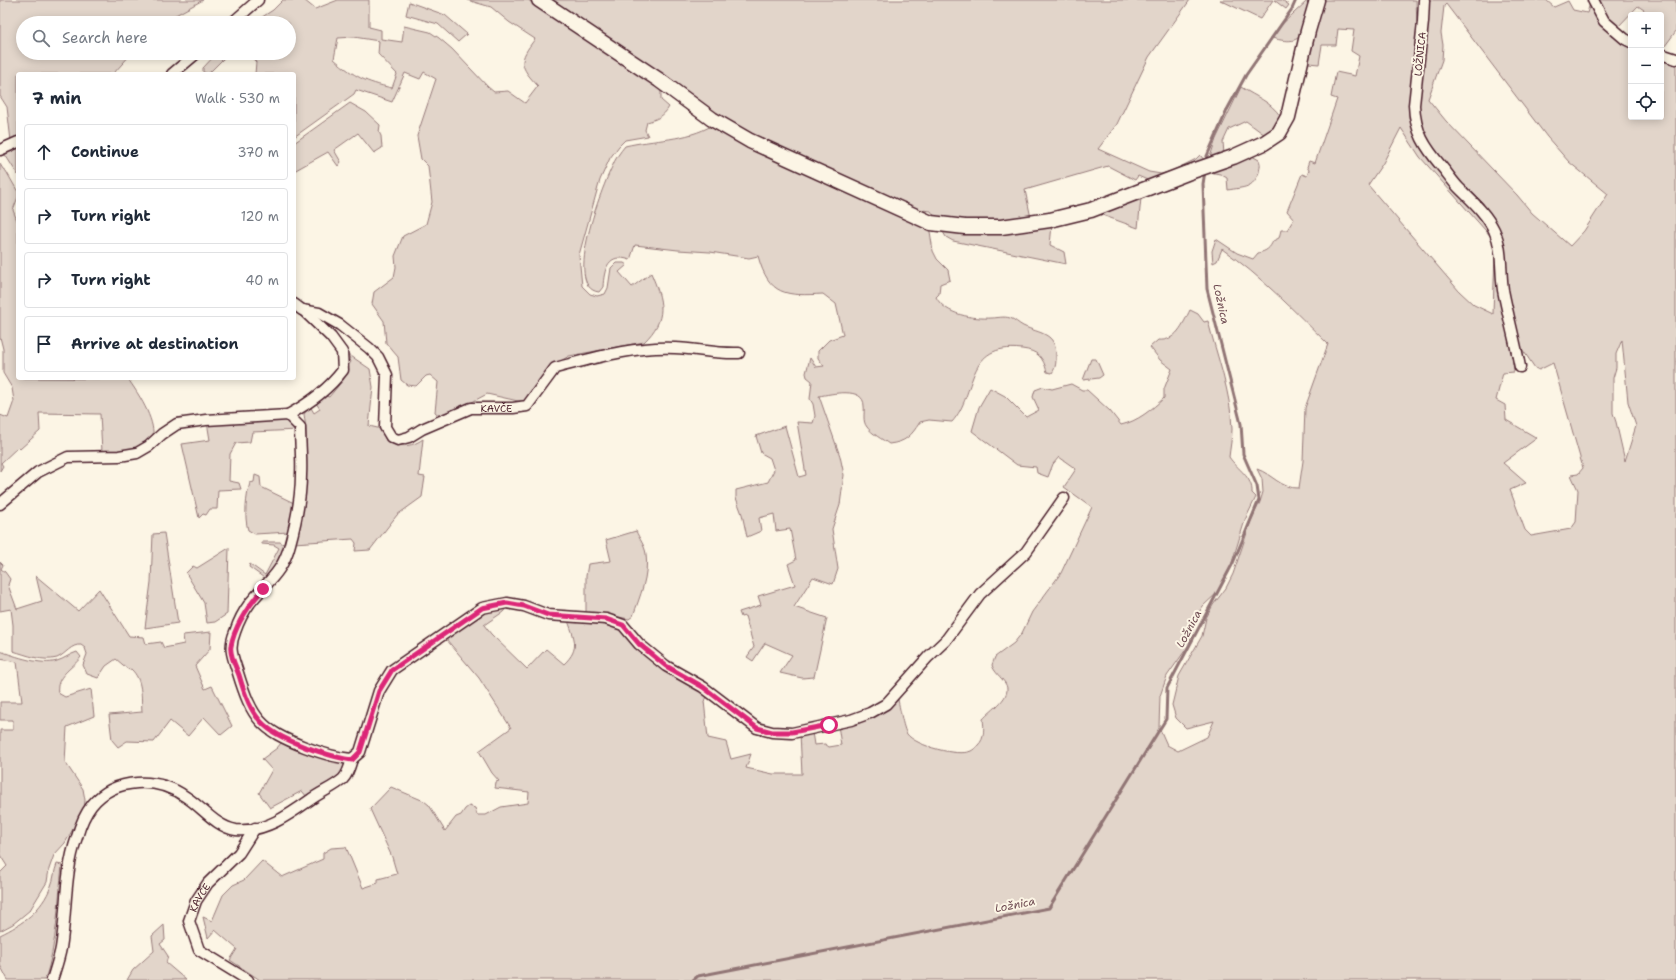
<!DOCTYPE html>
<html lang="en">
<head>
<meta charset="utf-8">
<style>
	:root { --surface:#fff; --page:#f2f2f3; --text:#1f2937; --muted:#747a83; --line:#e0e1e3 }
	body { margin:0; font-family:"Shantell Sans",sans-serif; background:var(--page); color:var(--text) }
	.controls { position:absolute; right:12px; top:12px; display:grid; overflow:hidden; border-radius:4px; box-shadow:0 2px 10px #0003 }
	.controls button { width:36px; height:36px; display:grid; place-items:center; padding:0; border:0; border-bottom:1px solid var(--line); background:var(--surface); color:var(--text); font:20px sans-serif }
	.stop { position:absolute; width:12px; height:12px; margin:-9px; border:3px solid #db2777; border-radius:50%; background:#fff }
	.stop.end { background:#db2777; border-color:#fff; box-shadow:0 1px 4px #0008 }
	.list { margin:0; padding:0; list-style:none }
	h2 { display:flex; justify-content:space-between; align-items:center; height:52px; margin:0; padding:0 16px; font-size:17px }
	h2 small { font-size:13px; font-weight:400; color:var(--muted) }
	.list li { display:grid; grid-template-columns:26px 1fr auto; gap:12px; align-items:center; box-sizing:border-box; height:56px; margin:0 8px 8px; padding:0 8px; border:1px solid var(--line); border-radius:4px }
	.list b { display:block; font-size:15px; white-space:nowrap }
	.list em { font-size:13px; font-style:normal; color:var(--muted) }
	.icon { flex:none; width:22px; height:22px; fill:none; stroke:currentColor; stroke-width:2; stroke-linecap:round; stroke-linejoin:round }
	.map { position:relative; flex:none; width:1676px; height:980px; overflow:hidden }
	.search { position:absolute; background:var(--surface); box-shadow:0 2px 10px #0003; left:16px; top:16px; width:280px; height:44px; display:flex; align-items:center; gap:10px; box-sizing:border-box; padding:0 14px; border-radius:22px; color:var(--muted); font-size:15px }
	.panel { position:absolute; background:var(--surface); box-shadow:0 2px 10px #0003; left:16px; top:72px; width:280px; height:308px; border-radius:4px }
	.map>svg:first-child { display:block }
</style>
</head>
<body>
<div class="map">
<svg width="1676" height="980" viewBox="0 0 1676 980">
	<rect width="100%" height="100%" fill="#fcf5e5"/>
	<filter id="ink" filterUnits="userSpaceOnUse"><feTurbulence type="fractalNoise" baseFrequency=".025" numOctaves="2"/><feDisplacementMap in="SourceGraphic" scale="8" xChannelSelector="R" yChannelSelector="G"/><feConvolveMatrix kernelMatrix="1 2 1 2 8 2 1 2 1" color-interpolation-filters="sRGB"/></filter>
	<g filter="url(#ink)">
		<path fill="#e2d5ca" stroke="#967a7a" fill-rule="evenodd" d="M0,0h203l-42,23h-138v30h109l-19,21h-95v62l-7,5 -4,-34 -7,-11z
			M283,0h21l11,9 23,-9h31v27l12,3v9l21,3 2,-16 26,6 9,6 13,11 36,38 6,5 14,-1 17,12 13,-17c-19,-20 -20,-25 -3,-47l-26,-17 -18,-15 -24,-7h61l133,89v11l8,7c-6,10 -12,12 -22,15l-2,8 3,6 -23,4 -6,6 -9,12 -10,22 -21,75 3,31 8,8 7,2 8,-2 3,-6 3,-20 5,-5h8l3,2 -8,7 13,15 19,-14c12,28 17,46 -7,69l-75,14 -15,9 -26,36h-10l-31,-7 -45,24 -7,-6 3,-30 -8,-7 -4,1 -10,10 -9,-1 -6,-5 -3,-23 -12,-14 -2,-22 -12,-17 2,-12 20,-15 2,-10 -1,-11 8,-20 23,-12 6,-22 -4,-36 -7,-7 -4,-23 19,-57 -12,-7 -4,7 -15,-6 -13,29 -36,-12 -2,4 -60,43v-63h-39l1,-12 -9,-9h42v-30h-36l20,-13zM354,37l25,4 -1,13 19,20 -5,14c-27,-6 -37,-11 -58,-29l4,-21z
			M549,0h641l-41,57 -32,67 -19,25 51,23 12,2 11,-3 24,-12 4,-4 5,6 -53,21 -14,-6 -3,4 -27,-14 -83,24 6,28 -61,4 -35,-5 -4,-6 -18,-2 -118,-53 -67,-35z
			M1220,0h53l-13,19z
			M1274,0h8l7,5 -3,4z
			M1324,0h92l1,25 -8,76v17l21,44 30,31 33,40 19,120 2,19 -11,1 -7,27 9,5 1,15 31,18 -34,25 23,20 -16,7 15,40 6,6 40,-7 5,-7 2,-32 -7,-15 7,-1 5,-6 -30,-105 -14,7 -4,-2 -17,-25 -11,-51 -11,-68 -14,-22 -37,-35 -12,-14 -16,-35 10,-118h119l8,7 14,-6 5,9 14,3 4,-13 40,45v72h30v-60l15,5v918h-1416l-30,-20 7,-11 -22,-19 -7,8 -5,-21 9,4 11,-26 10,-10 11,-5 18,-19 20,16 41,-18v-6l8,-5 15,-1 17,41 15,-5v-4l19,-5 -5,-17 -22,-48 21,-22 33,14 5,4 16,26 11,-14 5,-2 4,-6 4,-3 6,2 2,7h9l15,-8 27,-4 1,-11 -34,-4 1,-6 3,-1 -7,-8 -13,-22 32,-23 -32,-50 -33,-39 25,-20 15,-8 22,-5 -5,6 -19,13 7,9 36,35 19,-20 18,15c17,-16 10,-26 3,-46l50,7 94,68 -7,8 4,37 18,4 5,17 20,-5 -5,14 27,6h29l-2,-41 12,-1 2,13 11,-1 4,3 12,-2 -3,-20 59,-30c2,8 6,34 10,39 9,12 51,23 64,17 2,-1 6,-4 7,-6 7,-6 6,-18 5,-26 8,-9 31,-23 22,-36 -4,-6 -11,-11 -13,-18l3,-8 19,-14 8,-10 10,-21 29,-39 31,-66 -28,-20 12,-18 -17,-12 -6,7 -5,13 -11,-4 -1,-6 -19,-2 -45,-34 7,-24 11,-19 15,8 21,21 13,-7 -6,-13 2,-7 8,-3 9,2 19,-5 11,6h5l23,21 11,14c17,-4 30,-15 43,-27v-9l8,-20 -12,-9 -10,-13 8,-7c18,2 25,-16 32,-30l8,4 6,8 4,-1c9,36 23,71 24,108 0,9 -2,19 -3,28 8,12 24,20 23,36l4,4 -11,23 -16,52 -12,21 -14,13 -7,11 -7,28 -22,31 -7,20 -1,31 8,18 11,6 29,-14 7,-16 -28,7 -10,-10 -4,-13 7,-29 23,-40 4,-18 7,-13 13,-17 7,-14 18,-53 9,-19 3,-10 -1,-13 -5,-10c15,5 24,20 42,19l4,-27 2,-53 23,-64c-34,-33 -67,-68 -106,-95l-5,12 -4,2 -1,-12 4,-12 21,14 16,6 5,-6c9,-2 12,-5 15,-12l6,-3 2,-8h6l7,-11 -7,-8 15,-37 5,2 2,-6 -2,-3 2,-6 6,2 22,-64 -6,-2 5,-25 19,4 4,-20 -8,-5 3,-21 -16,-1 -2,16h-14l-3,19 -11,-1 5,-31zM1446,4l101,133 22,25 39,32 -24,37 -14,15 -38,-33 -15,-18 -71,-74 -18,-22 14,-39 1,-15 -2,-12 3,-27zM1401,128l19,29 74,83 1,10 -2,64 -19,-9 -15,-14 -91,-106 15,-22zM1622,340l6,62 8,24 -11,35 -9,-39 -3,-9v-35l3,-10v-14z
			M1598,0h78v31l-14,19h-1v-35h-17v-5l-6,-4 -22,23 -8,-7z
			M1307,1c2,9 1,14 -1,22 -5,20 -15,20 -34,15l8,-12z
			M409,2l36,13 22,19 -9,8 -20,-18 -32,-9z
			M217,53h12l-21,21 -5,-2v-4z
			M1241,87c16,11 28,13 40,30l-11,15 -5,3 -19,-14 -17,8 -6,13 1,12 -15,6 7,-21z
			M350,103l16,9 14,13 -1,7 2,4 1,12 -8,5 -16,-20 -24,17 7,12 -3,4 -10,-14 -34,19v-28z
			M713,125l216,100 4,26 4,8 11,11 2,10 -10,4 -1,10 -3,3c9,18 38,22 55,21 6,0 13,-2 19,0 4,1 9,6 13,8 17,8 33,6 33,30 0,7 0,11 -4,17l-5,-1c-4,-15 -9,-21 -25,-23 -58,-7 -44,44 -70,73l-23,-2 -9,2c-9,14 -14,20 -31,22 -7,-5 -17,-10 -22,-17 -5,-6 -2,-14 -3,-21 0,-20 -33,-12 -45,-10l21,60 4,19 -4,30 -8,24 6,40 -5,15 -20,-7 -19,30 33,11 -13,59 -12,1 -22,-5 12,-18 -27,-12 -12,18 -6,-4 7,-10 -9,-31 -4,1 -2,-5 22,-7 -3,-9 37,-11 -7,-21 8,-4 -6,-31 -14,2 -2,-17 -15,4 2,13 -14,6 -5,-23 -6,-16v-8l32,-8 6,-12 -4,-12 -9,-5 -5,-17 29,-10 14,51 7,-2 -9,-53 16,1 2,-7 -2,-12 -3,-5 2,-18 -5,-4 -1,-4 4,-15 6,9 8,-1 -6,-8v-7l11,-11 14,-5 -7,-31 -13,-10c-37,2 -54,2 -65,-38l-9,2 -39,-6 -32,-2 -43,-5 -5,15c-22,-8 -26,9 -27,27l-4,5c-37,-4 4,-107 13,-125 3,-8 8,-15 13,-21 29,-7 61,-5 88,-21z
			M18,147v28l-14,-22z
			M1252,156l7,4c2,5 1,7 0,12 -6,17 -15,15 -31,18l-1,-12 -7,-4 -11,-2z
			M0,164l3,5 3,2 12,21v5l-5,13 5,13v155l110,1c10,14 27,40 25,58 -17,15 -30,15 -51,15l-2,-38 -61,-1 1,18 -20,18 -2,-2 -17,16 2,3 -3,5v-56l8,3 6,-17 -2,-13 -9,-15v-24l-3,-12z
			M1141,198l-3,30 -36,-13 4,-3z
			M1052,225l-2,20 14,7 2,12 -113,-23 -7,-4 -3,-5c11,-3 23,2 34,2 26,0 51,-5 75,-9z
			M348,354l22,15 3,18 -4,39 13,3 4,12c14,6 24,7 37,-2l-4,37 6,1 -3,20 -25,18 -27,35 -15,1 1,-8 -3,-4 -59,4c6,-42 17,-86 10,-129l6,-8 4,7 6,-4 -4,-6 10,-7 3,1 14,-17 5,-14 3,-4z
			M1091,359h5l7,16 -4,3 -16,2z
			M289,418l10,12 -47,2 -2,10 -14,1 -6,11 -1,27 10,2 2,6 -23,1 -1,19h-7l-4,6 -3,-1 -4,4 -17,-74 28,-4 -3,-18z
			M255,475l5,2 1,10 35,17 -7,28 -34,2 -7,-4c-4,-13 -2,-34 2,-47l4,-1z
			M636,531c3,7 9,15 10,23 3,22 -6,42 -13,62l-4,3 -25,-5h-18v-38l2,-12 23,-3 -5,-21z
			M164,533l14,90 -33,5 6,-46 2,-48z
			M262,542h18l5,3 -3,11 -15,24 -18,-13 1,-3 15,11 14,-27 -5,-3 -12,-1z
			M229,548l-2,66 -12,8 -8,1 -3,-20 -18,-30 7,-7 4,2z
			M0,562l3,3 -2,4 4,3 5,7 -2,6 9,24 25,-8 -6,-25 42,35 21,-22 30,47 15,1 2,7 15,-2 3,6 20,-4 -1,-9 28,-3 -1,17 -15,17 10,23 7,-3 20,40 -11,9 -17,-18 -16,19 -18,-15 -16,21 -27,-1 -9,6 -6,-7 -3,-25 33,-3c-1,-16 1,-32 -11,-43l-2,1 -13,-11 -10,7 -8,12 -11,-4 -4,-9 4,-11 -2,-6 -4,-3c-10,-1 -15,9 -24,13 -14,4 -30,-3 -44,-7v-26l-2,-16 -11,2z
			M0,651c14,5 42,15 57,10 7,-2 13,-7 20,-9l4,5c-9,12 -26,19 -23,36l7,4 26,-8 3,27 -27,11 -2,35 18,27 2,11 -1,10 -19,33 -11,12 -5,14 -2,13 -17,28 -17,14 -13,7v-58l7,-7 -7,-11v-125h13v-10h-13v-18h22l-5,-40 -17,-3z
			M285,738l60,25v6l-6,8 -32,20 -5,-6 -32,17 -11,-15 13,-23 -10,-11 15,-11z
			M57,864l5,1c-4,39 -5,78 -17,115h-37l-8,-15v-30c23,-11 42,-25 51,-49 3,-7 3,-15 6,-22z
			M164,925l1,15 -5,4 8,12 -2,7 20,17h-59l6,-10 21,-19 -2,-15z"/>
		<g fill="none" stroke-linecap="round" stroke-linejoin="round">
			<path stroke="#917474" stroke-width="3" d="M1206,162l1,-6 21,-48 18,-33 46,-66 4,-9
				M693,980l5,-4 351,-68 117,-189 1,-31 66,-125 26,-63 -2,-14 -14,-32 -2,-30 -34,-135 -4,-105 2,-13"/>
			<g stroke="#4a1f2b" stroke-width="13">
				<g id="street">
					<path d="M1424,0l-1,22 -9,83c1,27 11,42 28,62 6,7 11,15 17,21 13,13 27,25 35,42 9,19 6,39 9,60 5,26 12,51 17,77"/>
					<path d="M1593,0l11,21 21,18 6,3"/>
					<path d="M232,23l26,-23"/>
					<path d="M1661,54l15,5"/>
					<path d="M172,74l25,-21"/>
					<path d="M0,150l18,-8"/>
					<path id="s1" d="M294,304l8,6 17,3 21,12 29,23 9,9 9,18 -2,52 6,10 7,3 11,-3 13,-8 49,-21h42l14,-2 28,-38c39,-10 79,-22 120,-20 22,1 42,6 64,5"/>
					<path d="M288,415c22,-12 40,-25 55,-45l-1,-18 -11,-15 -28,-27"/>
					<path d="M0,504l38,-32 30,-15 51,-1 18,-3 12,-7 13,-12 15,-10 29,-4 82,-5 12,12c0,16 2,32 1,48 0,23 -5,47 -11,69 -7,28 -22,37 -40,59 -6,8 -12,20 -15,29 -7,17 -2,25 3,41 14,46 23,57 67,74 16,6 31,11 47,12l8,-7 19,-61 13,-21 90,-62 25,-5 17,3 24,9 58,4 17,6 16,19 27,22 37,21 54,41 15,4 20,1 59,-13 19,-7 16,-9 42,-47 18,-17 34,-46 46,-42 38,-54"/>
					<path d="M52,980c3,-10 7,-21 9,-32 6,-37 3,-75 16,-111 3,-11 8,-23 15,-32 23,-28 66,-28 94,-8 16,10 30,30 50,33 28,3 53,-15 74,-30 11,-8 24,-13 33,-21 5,-5 7,-13 9,-20"/>
					<path id="s2" d="M248,980l-49,-30 -10,-29 7,-20 12,-18 31,-30 16,-25"/>
				</g>
			</g>
			<g stroke="#4a1f2b" stroke-width="17">
				<path id="secondary" d="M539,0l120,80 53,39 38,22 181,82 34,4h36l49,-7 41,-10 96,-37 46,-16 31,-14 15,-10 9,-16 20,-86 9,-31"/>
			</g>
			<use href="#street" stroke="#fcf5e5" stroke-width="10"/>
			<use href="#secondary" stroke="#fcf5e5" stroke-width="14"/>
		</g>
	</g>
	<g fill="none" stroke-linecap="round" stroke-linejoin="round" filter="url(#ink)">
		<path stroke="#db2777" stroke-width="5" d="M263,589c-14,16 -28,35 -32,57 -2,8 5,21 8,29 13,45 23,55 66,72 16,5 30,11 47,13l8,-8 19,-61 13,-21 90,-62 25,-5 17,3 24,9 58,4 17,6 16,19 27,22 37,21 54,41 15,4h20l37,-7"/>
	</g>
	<g text-anchor="middle" dominant-baseline="central" stroke-width="4" stroke-linejoin="round" paint-order="stroke">
		<g font-size="10" fill="#4a1f2b" stroke="#fcf5e5">
			<text transform="translate(1420 54) rotate(-84)">LOŽNICA</text>
			<text stroke="none"><textPath href="#s1" startOffset="298">KAVČE</textPath></text>
			<text stroke="none"><textPath href="#s2" startOffset="114">KAVČE</textPath></text>
		</g>
		<g font-size="11" font-style="italic" fill="#6d4950" stroke="#fcf5e5">
			<text transform="translate(1221 304) rotate(78)">Ložnica</text>
			<text transform="translate(1189 629) rotate(-62)">Ložnica</text>
			<text transform="translate(1015 905) rotate(-11)">Ložnica</text>
		</g>
	</g>
</svg>
<div class="controls">
<button>+</button>
<button>−</button>
<button><svg class="icon" aria-label="locate" viewBox="0 0 24 24"><circle cx="12" cy="12" r="6"/><path d="M12 2v4M12 18v4M2 12h4M18 12h4"/></svg></button>
</div>
<div class="stop" style="left:829px;top:725px"></div>
<div class="stop end" style="left:263px;top:589px"></div>
<div class="search"><svg class="icon" aria-label="search" viewBox="0 0 24 24"><circle cx="10" cy="10" r="6"/><path d="M15 15l6 6"/></svg>Search here</div>
<section class="panel">
<h2>7 min<small>Walk · 530 m</small></h2>
<ul class="list">
<li><svg class="icon" aria-label="ahead" viewBox="0 0 24 24"><path d="M12 20V5M6 11l6-6 6 6"/></svg><div><b>Continue</b></div><em>370 m</em></li>
<li><svg class="icon" aria-label="right" viewBox="0 0 24 24"><path d="M7 20v-9h11M14 6l5 5-5 5"/></svg><div><b>Turn right</b></div><em>120 m</em></li>
<li><svg class="icon" aria-label="right" viewBox="0 0 24 24"><path d="M7 20v-9h11M14 6l5 5-5 5"/></svg><div><b>Turn right</b></div><em>40 m</em></li>
<li><svg class="icon" aria-label="arrive" viewBox="0 0 24 24"><path d="M6 21V4h12l-3 4 3 4H6"/></svg><div><b>Arrive at destination</b></div></li>
</ul>
</section>
</div>
</body>
</html>
